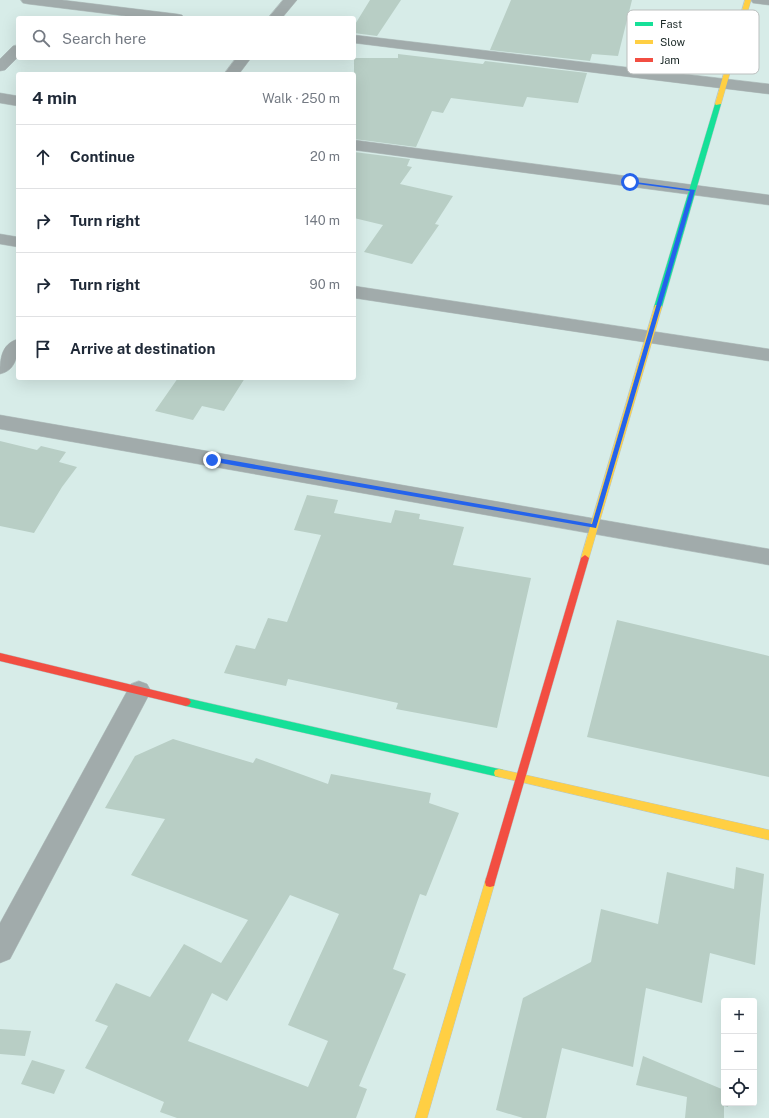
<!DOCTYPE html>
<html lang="en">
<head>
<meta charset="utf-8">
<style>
	:root { --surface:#fff; --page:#f6f6f7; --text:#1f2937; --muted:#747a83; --line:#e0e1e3 }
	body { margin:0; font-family:"Public Sans",sans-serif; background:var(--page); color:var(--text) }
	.controls { position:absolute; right:12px; bottom:12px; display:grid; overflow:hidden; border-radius:4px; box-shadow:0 4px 16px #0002 }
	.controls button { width:36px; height:36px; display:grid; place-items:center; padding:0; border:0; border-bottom:1px solid var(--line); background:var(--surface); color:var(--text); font:20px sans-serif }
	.stop { position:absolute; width:12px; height:12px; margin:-9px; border:3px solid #2563eb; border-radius:50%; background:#fff }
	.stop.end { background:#2563eb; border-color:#fff; box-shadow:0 1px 4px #0008 }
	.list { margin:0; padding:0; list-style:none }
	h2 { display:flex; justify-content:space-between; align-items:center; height:52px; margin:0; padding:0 16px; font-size:17px }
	h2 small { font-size:13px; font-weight:400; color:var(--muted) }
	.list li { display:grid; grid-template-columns:26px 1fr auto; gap:12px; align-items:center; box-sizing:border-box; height:64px; padding:0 16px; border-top:1px solid var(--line) }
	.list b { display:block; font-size:15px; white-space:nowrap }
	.list em { font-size:13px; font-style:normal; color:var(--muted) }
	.icon { flex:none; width:22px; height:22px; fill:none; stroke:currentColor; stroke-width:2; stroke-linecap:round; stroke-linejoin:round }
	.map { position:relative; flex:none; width:769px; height:1118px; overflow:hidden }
	.search { position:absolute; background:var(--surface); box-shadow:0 4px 16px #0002; left:16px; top:16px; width:340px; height:44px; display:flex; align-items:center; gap:10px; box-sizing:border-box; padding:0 14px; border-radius:4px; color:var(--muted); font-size:15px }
	.panel { position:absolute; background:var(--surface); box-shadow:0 4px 16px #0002; left:16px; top:72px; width:340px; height:308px; border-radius:4px }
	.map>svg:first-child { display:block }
</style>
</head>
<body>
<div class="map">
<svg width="769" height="1118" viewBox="0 0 769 1118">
	<rect width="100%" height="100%" fill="#d7ece8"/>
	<path fill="#b8cec5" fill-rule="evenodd" d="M370,0h31l-24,36 -23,-3v-7z
		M511,0h121l-14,56 -26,-2 -2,7 -100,-11z
		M398,54l85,10 2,-3 102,12 -9,30 -51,-6 -4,10 -72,-9 -8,15 -11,-2 -16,36 -62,-8v-81h44z
		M354,152l56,7 -3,7 5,1 -12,17 53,12 -18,28 4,1 -27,39 -48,-12 19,-27 -29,-7z
		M178,378h67l-21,33 -22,-5 -9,14 -38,-9z
		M0,441l37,9 4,-4 25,6 -7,10 18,5 -15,20 -28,46 -34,-7z
		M307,495l31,5 -4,13 57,10 4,-13 25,4 -1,5 45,8 -11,38 78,13 -34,150 -101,-19 2,-6 -110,-24 -2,7 -62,-13 12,-28 19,4 13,-31 19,4 34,-87 -27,-5z
		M617,620l152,36v121l-182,-40z
		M173,739l80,24 3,-5 72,26 3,-10 100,19 -2,10 30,10 -33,83 -6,-2 -27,75 13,5 -47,112 8,3 -11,29h-179l-17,-6 4,-10 -79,-34 23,-42 -13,-5 21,-38 34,14 34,-53 37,19 27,-43 -117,-45 34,-56 -60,-11 30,-52zM290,895l49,19 -51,111 40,16 -20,46 -120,-46 24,-48 15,8z
		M736,867l28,7 -9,91 -45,-12 -8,50 -56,-15 -13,79 -71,-19 -16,70h-23l-27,-8 27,-112 68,-36 10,-53 57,15 9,-52 67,17z
		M0,1029l31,2 -6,25 -25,-2z
		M643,1056l81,34v13h5l-1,4 -4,-1v12h-39l2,-21 -51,-12z
		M32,1060l33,10 -11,24 -33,-10z"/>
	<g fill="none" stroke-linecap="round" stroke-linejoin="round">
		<g stroke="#b7c7c5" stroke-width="1">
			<path id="street" d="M21,0h41l115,14 5,1 2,3h-42l-114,-14 -5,-1z
				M283,0h14l-15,18h-14z
				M751,0h18v5l-16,-2z
				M354,35l415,49v10l-415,-51z
				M18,45v12l-13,13 -5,1v-12l13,-13z
				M236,58h15l-12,16h-15z
				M0,93l18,3v10l-18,-3z
				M354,140l415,55v10l-415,-55z
				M0,234l18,3v10l-18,-3z
				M354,286l415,63v12l-415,-63z
				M18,339c0,15 -1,31 -18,35 0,-15 1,-30 18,-35z
				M0,415l769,134v16l-769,-136z
				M139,681l8,3 4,7 -141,268 -10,4v-40l131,-239z"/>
		</g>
		<g stroke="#b7c7c5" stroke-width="1">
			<path id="fast" d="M718,102l3,2 -59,203 -1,2h-6l-1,-2 61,-203z
				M186,698l313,71 4,1 1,3 -1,3 -4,1 -313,-71 -3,-1 -2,-3 2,-3z"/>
		</g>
		<g stroke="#b7c7c5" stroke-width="1">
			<path id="slow" d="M745,0h6l-30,104 -5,1 -1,-1z
				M655,305h6l1,2 -73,251 -4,3 -4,-3z
				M499,769l270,61v10l-270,-63 -4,-1 -1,-3 1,-3z
				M490,877l4,1 1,4 -68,236h-12l70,-236 1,-4z"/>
		</g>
		<g stroke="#b7c7c5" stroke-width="1">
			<path id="jam" d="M585,555l4,3 -94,324 -1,4 -4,1 -4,-1 -1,-4 96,-324z
				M0,653l186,45 3,1 2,3 -2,3 -3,1 -186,-45z"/>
		</g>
		<use href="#street" fill="#a1abab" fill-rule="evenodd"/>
		<use href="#fast" fill="#16e098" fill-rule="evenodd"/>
		<use href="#slow" fill="#ffcf43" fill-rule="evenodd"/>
		<use href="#jam" fill="#f24e42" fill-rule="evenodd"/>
	</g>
	<path fill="#2563eb" d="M628,181l67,9 -99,338 -387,-67 -1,-1 4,-3 380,67 98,-333 -60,-8z"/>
	<rect x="627" y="10" width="132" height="64" rx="6" fill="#fff" stroke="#bbbfbe" stroke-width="1"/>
	<rect x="635" y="22" width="18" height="4" fill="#16e098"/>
	<rect x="635" y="40" width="18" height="4" fill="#ffcf43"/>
	<rect x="635" y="58" width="18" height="4" fill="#f24e42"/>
	<g font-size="11" fill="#1c2a28">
		<text x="660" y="28">Fast</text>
		<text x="660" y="46">Slow</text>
		<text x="660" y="64">Jam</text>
	</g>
</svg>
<div class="controls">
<button>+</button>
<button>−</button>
<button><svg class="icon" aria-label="locate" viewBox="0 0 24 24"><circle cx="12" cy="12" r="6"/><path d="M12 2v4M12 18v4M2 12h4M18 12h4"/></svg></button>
</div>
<div class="stop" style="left:630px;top:182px"></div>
<div class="stop end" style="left:212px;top:460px"></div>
<div class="search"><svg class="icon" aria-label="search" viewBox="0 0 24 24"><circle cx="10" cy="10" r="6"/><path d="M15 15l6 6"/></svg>Search here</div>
<section class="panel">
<h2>4 min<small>Walk · 250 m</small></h2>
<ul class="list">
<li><svg class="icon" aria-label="ahead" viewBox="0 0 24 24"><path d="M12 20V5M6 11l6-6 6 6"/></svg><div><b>Continue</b></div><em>20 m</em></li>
<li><svg class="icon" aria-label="right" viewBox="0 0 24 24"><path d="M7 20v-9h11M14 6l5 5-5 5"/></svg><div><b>Turn right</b></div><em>140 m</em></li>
<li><svg class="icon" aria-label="right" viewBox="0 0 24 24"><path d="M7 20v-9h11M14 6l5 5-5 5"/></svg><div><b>Turn right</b></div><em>90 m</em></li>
<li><svg class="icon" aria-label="arrive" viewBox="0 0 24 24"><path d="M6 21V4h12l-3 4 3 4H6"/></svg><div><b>Arrive at destination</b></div></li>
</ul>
</section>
</div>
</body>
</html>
